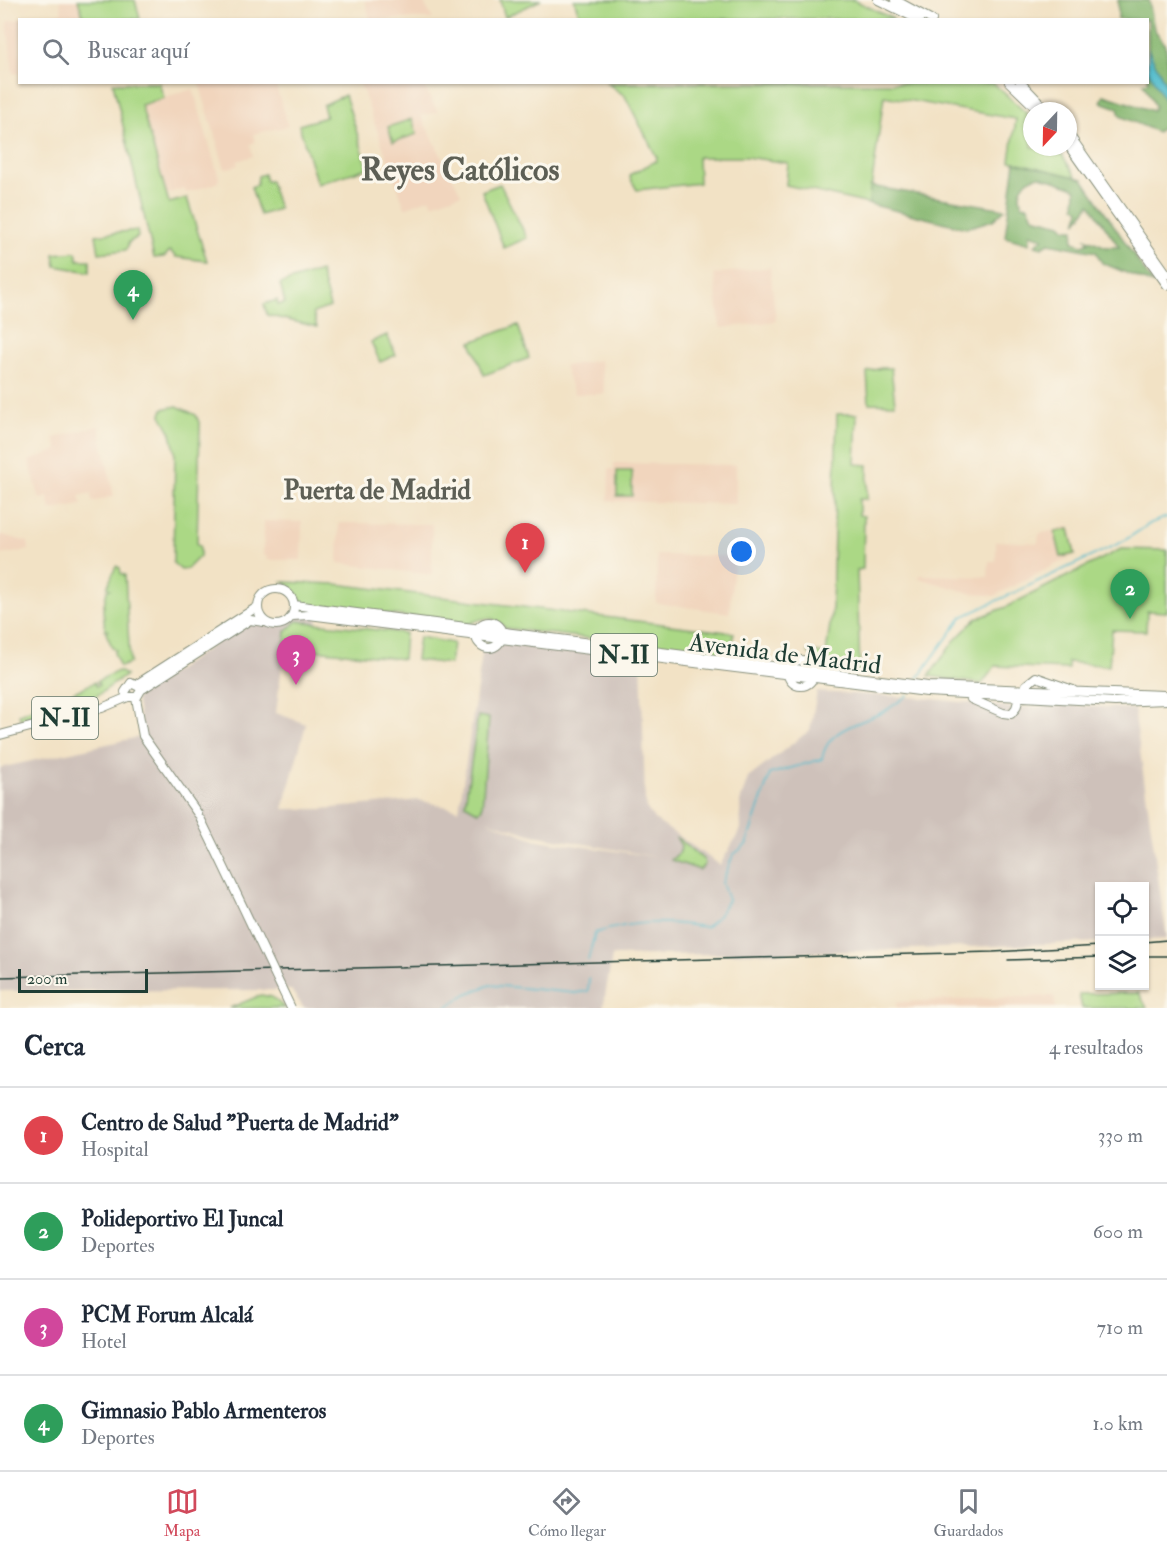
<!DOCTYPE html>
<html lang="es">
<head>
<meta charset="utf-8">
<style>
	:root { --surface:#fff; --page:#f2f2f3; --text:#1f2937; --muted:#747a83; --line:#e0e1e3; --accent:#d1495b }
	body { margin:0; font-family:"IM FELL Double Pica",serif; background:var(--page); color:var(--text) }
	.controls { position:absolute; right:18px; bottom:18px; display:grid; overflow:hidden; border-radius:0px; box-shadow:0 2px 4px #0004 }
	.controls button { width:54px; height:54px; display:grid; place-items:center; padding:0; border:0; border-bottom:2px solid var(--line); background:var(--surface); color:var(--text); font:30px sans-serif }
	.compass { position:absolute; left:1023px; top:102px; width:54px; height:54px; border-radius:50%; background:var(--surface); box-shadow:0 2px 4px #0004; rotate:202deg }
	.scale { position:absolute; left:18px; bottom:15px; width:130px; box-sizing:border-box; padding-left:6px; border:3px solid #1f3d34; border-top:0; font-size:16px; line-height:21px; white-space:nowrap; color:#1f3d34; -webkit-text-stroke:4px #fbf7ec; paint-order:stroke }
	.you { position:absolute; left:742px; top:552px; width:21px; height:21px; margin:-15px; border:4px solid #fff; border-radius:50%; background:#1a73e8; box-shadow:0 0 0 9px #1a73e833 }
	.badge { display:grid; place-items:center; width:39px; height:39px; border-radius:50%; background:var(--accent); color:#fff; font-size:20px; font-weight:700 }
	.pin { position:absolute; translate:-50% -50px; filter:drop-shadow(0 2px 3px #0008) }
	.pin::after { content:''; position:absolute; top:32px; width:21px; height:18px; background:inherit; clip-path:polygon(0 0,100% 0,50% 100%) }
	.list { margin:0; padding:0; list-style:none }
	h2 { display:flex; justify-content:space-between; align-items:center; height:78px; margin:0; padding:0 24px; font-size:26px }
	h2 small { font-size:20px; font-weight:400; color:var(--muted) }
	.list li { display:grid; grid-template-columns:39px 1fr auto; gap:18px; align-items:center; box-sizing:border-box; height:96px; padding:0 24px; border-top:2px solid var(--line) }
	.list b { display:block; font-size:22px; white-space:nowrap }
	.list p { margin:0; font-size:20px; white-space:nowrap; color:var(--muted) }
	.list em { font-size:20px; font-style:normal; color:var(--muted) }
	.icon { flex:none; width:33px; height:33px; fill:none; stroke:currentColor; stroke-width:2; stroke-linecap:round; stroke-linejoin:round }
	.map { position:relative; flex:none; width:1167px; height:1008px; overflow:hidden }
	.search { position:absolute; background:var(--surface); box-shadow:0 2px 4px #0004; left:18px; right:18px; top:18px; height:66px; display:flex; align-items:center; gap:15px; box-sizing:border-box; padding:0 21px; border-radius:0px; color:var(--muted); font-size:22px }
	.sheet { height:462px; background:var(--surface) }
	nav { display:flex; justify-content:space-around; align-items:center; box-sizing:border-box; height:84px; border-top:2px solid var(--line); background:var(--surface); font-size:16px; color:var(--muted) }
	nav a { display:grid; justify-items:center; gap:3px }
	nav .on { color:var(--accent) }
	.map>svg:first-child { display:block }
</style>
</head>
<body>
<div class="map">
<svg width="1167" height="1008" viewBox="0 0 1167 1008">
	<rect width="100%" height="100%" fill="#fbf7ec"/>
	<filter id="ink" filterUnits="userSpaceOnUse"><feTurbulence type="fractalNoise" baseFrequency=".0167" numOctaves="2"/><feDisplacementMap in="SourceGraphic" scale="12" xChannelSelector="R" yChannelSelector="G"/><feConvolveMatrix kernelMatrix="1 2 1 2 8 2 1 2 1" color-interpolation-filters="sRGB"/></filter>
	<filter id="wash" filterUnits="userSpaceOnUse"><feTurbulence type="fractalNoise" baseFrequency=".008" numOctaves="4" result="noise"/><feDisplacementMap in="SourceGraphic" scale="24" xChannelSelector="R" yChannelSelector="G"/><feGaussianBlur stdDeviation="1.35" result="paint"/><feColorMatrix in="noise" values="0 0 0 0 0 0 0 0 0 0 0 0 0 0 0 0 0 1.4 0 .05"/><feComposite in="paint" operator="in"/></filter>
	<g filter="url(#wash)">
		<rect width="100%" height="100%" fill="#f2e2c5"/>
		<path fill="#f1d5bd" d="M60,0h18l6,19 -64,1 -1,53 -6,1 -6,-53 55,-8z
			M365,0h57l11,19h-63z
			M199,83h76l13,43 -35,8 2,8 -5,2 3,12 -16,5 1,4 -13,4z
			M360,83h62l16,29 -17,4 40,78 -29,10 -2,-6 -25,10z
			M193,89l26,89 -2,5 -31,10 -2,-5 -18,6 -26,-90z
			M770,267l6,54 -53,7 -3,-2 -6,-52z
			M600,360l5,34h-31l-10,-28z
			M99,426l15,70 -22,6 -1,-8h-4l-8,2 3,9 -31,5 -3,-13 -8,2 -1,-3 -10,-35 29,-11 -4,-12z
			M614,463l122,2v39l-128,-3 1,-32h5z
			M264,521l38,1 -1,38h-34v-4h-4z
			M339,523l93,1v51l-94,-12z
			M1070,526l6,28 -82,42 -24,-3 -51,-15 1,-3 68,2 1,-16h7v-20l42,2 1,-9z
			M0,534l28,8 1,8 -29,5z
			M657,555l78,1 -6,57 -73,-10z
			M1054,996l2,12h-159l-1,-6z"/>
		<path fill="#cec1ba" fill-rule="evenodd" d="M292,616h26l-6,37 -28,-4 -8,64 30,11 -23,85h39l97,-9 40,10 23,-156 3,-7h9l8,-8 139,18 4,143 2,9 8,11 65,45 21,-36 -1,-27 8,-24 62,-48 7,-38 106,6 93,10 52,-3 66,4 33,230 -22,1 -1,-54h-44l-1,56 -240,9 -247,5 -9,52h-299l-13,-18 -291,1v-223l143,-32 -7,-38 114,-78 25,6 12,-4zM485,820l48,15 125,22 -121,-17z"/>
		<path fill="#abd885" stroke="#658a5c" stroke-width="1.5" d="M78,0h57l5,19h-56z
			M500,0h41l-36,17z
			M574,0h280l40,19h-313z
			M113,83h46l5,15 -23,7 28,98 18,-5 20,63 -31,-4 -6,-6 -6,6 -10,1z
			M607,83h386l39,35v29h25l20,31 -67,-17 6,-42 -132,-23 -15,108 -83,-19 2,-22 -42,-6h-48l1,26 -62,7 -7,-12 1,-4 25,-13 1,-3 -32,-62z
			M345,95l23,73 -51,16 -18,-59 27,-8 -3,-12z
			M412,119l5,15 -24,8 -5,-15z
			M264,174l2,7h4l9,28 -19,6 -9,-28 6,-2 1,-9z
			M500,184l27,54 -23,10 -22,-57z
			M137,230l1,7 -9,5 -3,8 -27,3 -3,-18z
			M76,252l2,8h12v12l-34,-6 -2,-12z
			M320,271l10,36 -17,6 4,14 -50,-12 -3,-11 13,-4 1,5 7,-2 -5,-19z
			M518,325l11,33 -45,17 -13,-33z
			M387,335l9,20 -16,7 -9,-20z
			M881,368h10l4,36 -26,-1 -2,-31z
			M177,406l19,9 4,10 -3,120 3,1v10l-13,13 -6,1 -8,-7 2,-112 -4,-18 -10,-18 2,-6z
			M837,414h20l-2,50 13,1 -1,34h-8v16l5,1 -1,53 -6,1 3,103 -36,-4 -16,-17 18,2 6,-44z
			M617,471h15v25h-15z
			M1069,529l6,25 -14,3 -6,-25z
			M1121,549l46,1v62l-20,-1 -1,20 -34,-1 -3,36 -41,-4v7l-73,-3 -13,18 -53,-8 25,-35 22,-22 30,-12z
			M116,566l4,2 1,6 4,1 5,88 -10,4 -6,-14 2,-3 -3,-1 -7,-16 2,-3h-3l-2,-21 4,-18 3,-2 -3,-1z
			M283,582l53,2 398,49 -4,20 -6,2 -219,-27c-10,-13 -22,-11 -36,-4l-166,-20 -9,-15z
			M297,621l108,12 -2,26 -118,-12 1,-16z
			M419,637l34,6 -3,21 -34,-4z
			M118,671l8,4 -38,27 -68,17 -1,-5 23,-9 2,5 3,-1 -2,-5 23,-10 2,5 3,-1 -1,-5 23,-11 1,4 3,-1 -2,-4z
			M478,716l11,2 -7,90 -3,4 -14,-8z
			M676,837l28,23 1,4 -5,6 -29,-10 9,-8 1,-6z
			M1139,993l8,15h-65l-3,-14z
			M261,995l11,2 13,11h-55z"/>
		<path fill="#88b872" stroke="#547a53" stroke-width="1.5" fill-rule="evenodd" d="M1118,0h31l5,29 11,15 2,10v76l-5,-2 -5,4 -37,-16 -2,-8 -17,-6 3,-7 49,16 2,-5 -12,-23 5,-1v-62l-30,-1z
			M1015,162l68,17 70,105 -51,-21 -6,-11 -47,-9 -7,4 -7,-2 8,-7 -13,-4v10l-25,-7zM1040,176l32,11 4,3 -1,16 5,4 -4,13 14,-19 29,43h-13l-21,-9 4,4 -6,3 -10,-3 1,-13h-8l-5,-5 -28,-7 -5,-11 -6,-1c-6,-16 2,-26 18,-29z
			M870,186l123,21 12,2 -12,11 -27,8 -97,-24z"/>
		<path fill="#50bbcc" stroke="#387c80" stroke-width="1.5" d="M1148,49l19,38v18l-19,-35z"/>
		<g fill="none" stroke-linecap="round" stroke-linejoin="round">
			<path stroke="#50bbcc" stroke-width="1.5" d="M918,678l44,-61 160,-75 29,-19 16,-6
				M588,960l7,-27c41,-13 69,-12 111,-6l12,-11 10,-16 -6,-17 11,-28 13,-10 24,-71 52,-15c5,-32 39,-35 63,-48 8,-5 16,-11 23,-16
				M445,1008l21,-14 24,-9 85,8 13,-2 1,-13"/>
		</g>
	</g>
	<g filter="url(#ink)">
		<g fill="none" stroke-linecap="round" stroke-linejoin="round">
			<g stroke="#88907c" stroke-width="10">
				<path id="secondary" d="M136,698l7,38 55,78
					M201,820l19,39"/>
			</g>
			<g stroke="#88907c" stroke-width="10">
				<path id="primary" d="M878,0l41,20
					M895,0l37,20
					M1009,82l30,29
					M1020,82l28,29
					M1068,133l99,141
					M1068,145l99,140
					M258 607a18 18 0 1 1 36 0a18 18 0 1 1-36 0Z
					M294,605l634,81 236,9
					M292,616l17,-1 618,77 188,10 52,-2
					M476 635a13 13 0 1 1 26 0a13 13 0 1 1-26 0Z
					M788 673a13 13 0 1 1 26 0a13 13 0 1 1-26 0Z
					M137,684l120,-77
					M125,692l6,-9 8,4
					M1027,694l-1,-9 10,-8 37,13
					M128,697h9l4,-7 109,-70 14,2
					M971,699l32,14 8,1 5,-6 3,-10 -3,-3
					M0,735l102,-27 26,-11"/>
			</g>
			<use href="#secondary" stroke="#fff" stroke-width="8"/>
			<use href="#primary" stroke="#fff" stroke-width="8"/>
			<path stroke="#1f3d34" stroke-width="1.5" d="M1144,942l23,-2
				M1144,956h23
				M1008,960l92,-3
				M0,977l993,-25 107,-6"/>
			<g stroke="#88907c" stroke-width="10" stroke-linecap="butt">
				<path id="secondary-bridge" d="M220,859l71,149"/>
			</g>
			<use href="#secondary-bridge" stroke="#fff" stroke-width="8"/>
		</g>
	</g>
	<g text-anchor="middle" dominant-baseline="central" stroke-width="6" stroke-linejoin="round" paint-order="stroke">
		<g fill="#fbf7ec" stroke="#61756b" stroke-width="1.5">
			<rect x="591" y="634" width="66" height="42" rx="4.5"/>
			<rect x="32" y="697" width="66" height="42" rx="4.5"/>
		</g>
		<g font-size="24" font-weight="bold" fill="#1f3d34">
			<text x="624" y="655">N-II</text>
			<text x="65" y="718">N-II</text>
		</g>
		<g font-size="26" fill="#1f3d34" stroke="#fbf7ec">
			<text transform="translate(785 654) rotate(7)">Avenida de Madrid</text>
		</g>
		<g font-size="27" font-weight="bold" fill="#5d5f55" stroke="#fbf7ec">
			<text x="377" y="490">Puerta de Madrid</text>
		</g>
		<g font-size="32" font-weight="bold" fill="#5d5f55" stroke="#fbf7ec">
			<text x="460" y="170">Reyes Católicos</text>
		</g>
	</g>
</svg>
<div class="controls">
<button><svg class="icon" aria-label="locate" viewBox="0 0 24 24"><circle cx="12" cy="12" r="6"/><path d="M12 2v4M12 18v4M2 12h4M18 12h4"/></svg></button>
<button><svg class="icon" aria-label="layers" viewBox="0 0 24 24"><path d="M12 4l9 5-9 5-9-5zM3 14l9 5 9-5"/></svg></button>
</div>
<svg class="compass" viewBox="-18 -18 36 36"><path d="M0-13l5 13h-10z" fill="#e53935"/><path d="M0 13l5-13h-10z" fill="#747a83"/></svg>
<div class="scale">200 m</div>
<div class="you"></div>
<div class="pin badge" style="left:525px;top:573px;background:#e0444e">1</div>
<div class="pin badge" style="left:1130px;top:619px;background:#2e9e5b">2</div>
<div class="pin badge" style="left:296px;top:685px;background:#d1479c">3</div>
<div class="pin badge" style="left:133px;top:320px;background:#2e9e5b">4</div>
<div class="search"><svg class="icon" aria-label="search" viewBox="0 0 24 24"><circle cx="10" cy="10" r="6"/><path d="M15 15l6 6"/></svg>Buscar aquí</div>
</div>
<section class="sheet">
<h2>Cerca<small>4 resultados</small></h2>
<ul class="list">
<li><span class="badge" style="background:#e0444e">1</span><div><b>Centro de Salud &quot;Puerta de Madrid&quot;</b><p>Hospital</p></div><em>330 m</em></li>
<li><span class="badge" style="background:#2e9e5b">2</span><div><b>Polideportivo El Juncal</b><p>Deportes</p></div><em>600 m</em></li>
<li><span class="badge" style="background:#d1479c">3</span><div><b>PCM Forum Alcalá</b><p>Hotel</p></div><em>710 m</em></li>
<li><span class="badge" style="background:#2e9e5b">4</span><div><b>Gimnasio Pablo Armenteros</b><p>Deportes</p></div><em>1.0 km</em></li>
</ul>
</section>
<nav>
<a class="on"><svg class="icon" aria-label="map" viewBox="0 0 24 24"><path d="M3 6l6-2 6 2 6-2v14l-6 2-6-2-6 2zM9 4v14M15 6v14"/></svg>Mapa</a>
<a><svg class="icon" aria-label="directions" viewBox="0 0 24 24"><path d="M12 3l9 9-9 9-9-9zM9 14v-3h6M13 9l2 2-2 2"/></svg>Cómo llegar</a>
<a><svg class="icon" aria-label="saved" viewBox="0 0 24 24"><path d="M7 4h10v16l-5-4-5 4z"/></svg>Guardados</a>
</nav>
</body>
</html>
